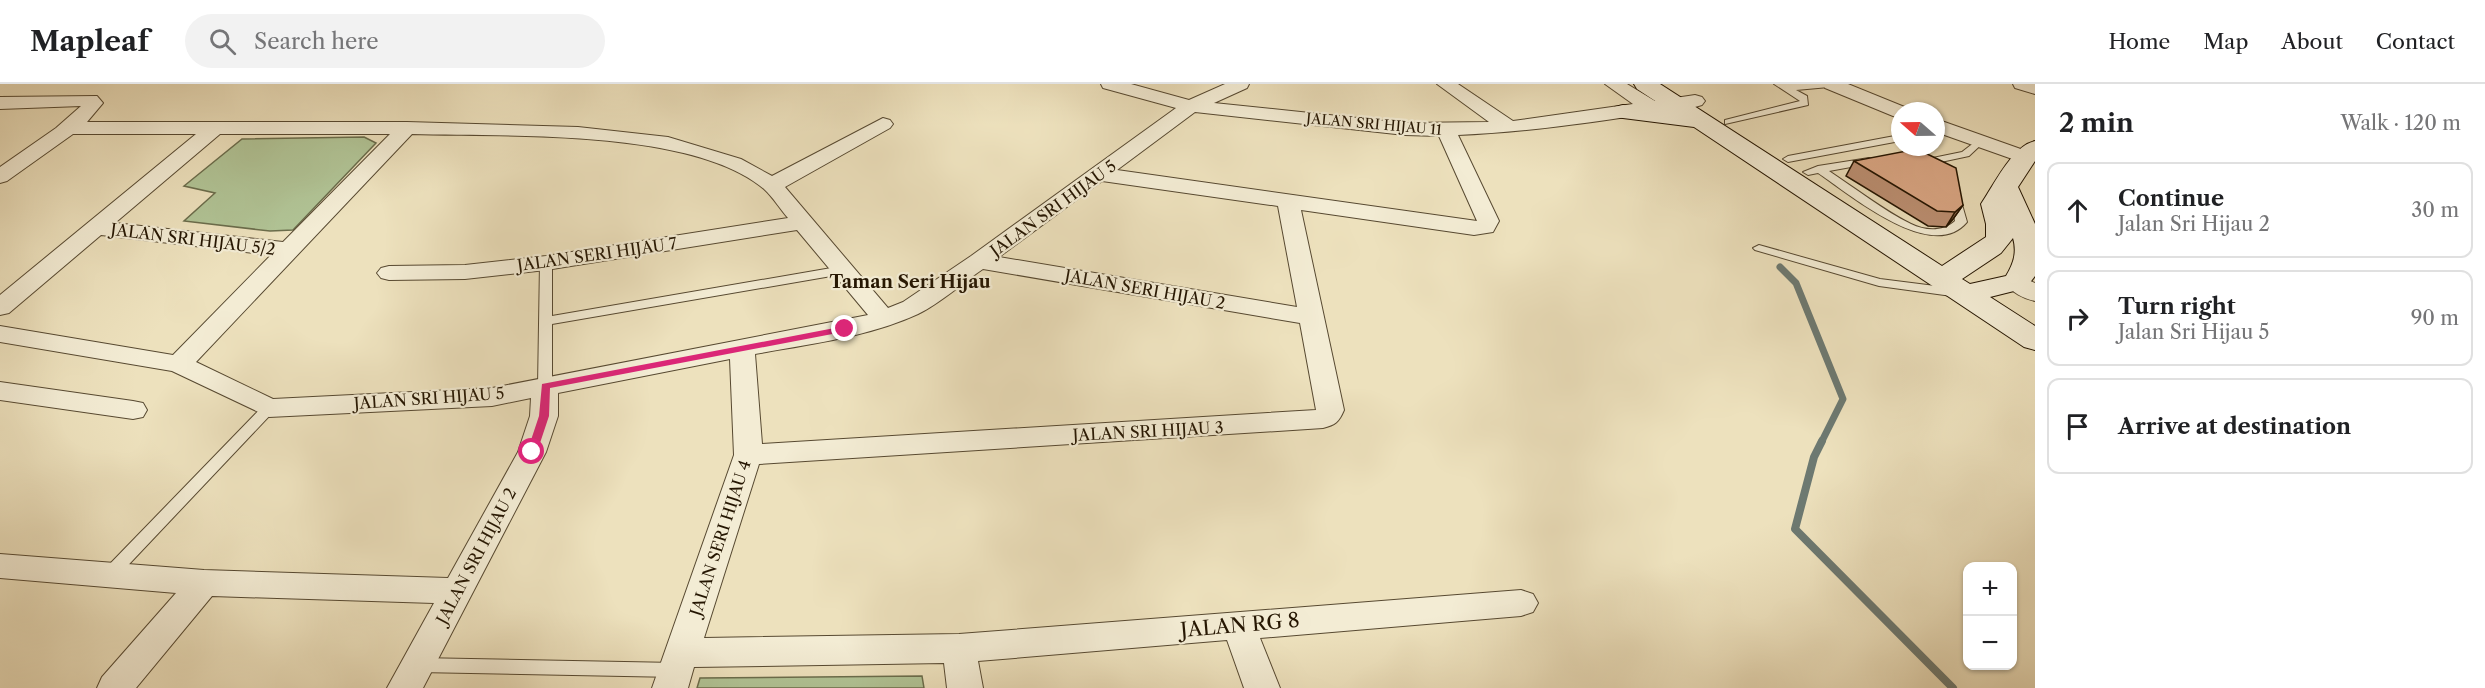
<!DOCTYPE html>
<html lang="en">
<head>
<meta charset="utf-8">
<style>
	:root { --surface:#fff; --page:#f2f2f2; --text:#202124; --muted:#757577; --line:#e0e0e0 }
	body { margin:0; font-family:"Libre Caslon Text",serif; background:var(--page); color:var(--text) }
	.controls { position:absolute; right:18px; bottom:18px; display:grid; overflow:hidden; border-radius:12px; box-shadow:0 2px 4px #0004 }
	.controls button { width:54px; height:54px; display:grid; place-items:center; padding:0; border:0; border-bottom:2px solid var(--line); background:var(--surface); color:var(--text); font:30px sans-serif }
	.compass { position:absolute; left:1891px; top:18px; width:54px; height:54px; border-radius:50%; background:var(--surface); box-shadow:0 2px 4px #0004; rotate:290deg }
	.stop { position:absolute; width:18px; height:18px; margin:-14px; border:4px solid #db2777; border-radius:50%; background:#fff }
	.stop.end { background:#db2777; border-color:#fff; box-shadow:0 2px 6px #0008 }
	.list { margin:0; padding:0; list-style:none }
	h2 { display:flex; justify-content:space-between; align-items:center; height:78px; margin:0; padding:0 24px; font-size:26px }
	h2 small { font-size:20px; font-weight:400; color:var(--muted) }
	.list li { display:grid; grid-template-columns:39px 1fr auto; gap:18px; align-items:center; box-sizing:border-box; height:96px; margin:0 12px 12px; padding:0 12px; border:2px solid var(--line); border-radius:12px }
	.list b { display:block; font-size:22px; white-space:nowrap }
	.list p { margin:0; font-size:20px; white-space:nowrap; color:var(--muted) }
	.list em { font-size:20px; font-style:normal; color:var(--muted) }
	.icon { flex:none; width:33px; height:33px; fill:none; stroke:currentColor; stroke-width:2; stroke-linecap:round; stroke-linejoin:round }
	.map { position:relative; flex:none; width:2035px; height:604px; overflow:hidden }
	header { display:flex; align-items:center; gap:36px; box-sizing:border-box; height:84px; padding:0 30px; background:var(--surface); border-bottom:2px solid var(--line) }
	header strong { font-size:28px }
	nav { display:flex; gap:33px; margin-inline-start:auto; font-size:21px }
	.search { width:420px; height:54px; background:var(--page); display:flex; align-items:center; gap:15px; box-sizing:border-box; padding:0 21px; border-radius:33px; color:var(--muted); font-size:22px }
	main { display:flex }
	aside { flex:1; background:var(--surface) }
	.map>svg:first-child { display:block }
</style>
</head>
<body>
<header>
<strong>Mapleaf</strong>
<div class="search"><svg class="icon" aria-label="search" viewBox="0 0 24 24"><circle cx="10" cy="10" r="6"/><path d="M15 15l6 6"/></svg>Search here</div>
<nav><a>Home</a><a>Map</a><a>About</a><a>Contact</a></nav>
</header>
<main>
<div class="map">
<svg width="2035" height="604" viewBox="0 0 2035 604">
	<rect width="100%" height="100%" fill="#ede1bd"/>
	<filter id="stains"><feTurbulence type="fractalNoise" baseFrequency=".00333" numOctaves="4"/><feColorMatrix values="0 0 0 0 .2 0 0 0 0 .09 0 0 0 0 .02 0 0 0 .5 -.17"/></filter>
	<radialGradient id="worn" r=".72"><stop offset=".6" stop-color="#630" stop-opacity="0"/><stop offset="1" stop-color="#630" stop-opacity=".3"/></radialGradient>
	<path fill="#b1c496" stroke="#6b6d4c" stroke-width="1.5" d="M364,53l12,6 -83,87 -23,1 -86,-10 31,-28 -31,-7 58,-47z
		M922,592l2,12h-227l3,-10z"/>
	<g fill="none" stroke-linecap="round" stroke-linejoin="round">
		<path stroke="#6d7971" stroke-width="7" d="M1780,183l16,16 47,116 -22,44"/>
		<path stroke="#6d7971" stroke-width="8" d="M1822,357l-8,16 -19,72 158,159"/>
		<g stroke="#574931" stroke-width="2">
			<path id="lane" d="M1774,0h60l-5,3 -33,3 11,6 1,9 -83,19v-4l75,-19z
				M1900,51v6l-112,21 -5,-3 5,-3z
				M1980,54l5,3 -16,15 -47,10 -5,-3 1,-2 44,-9z
				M1869,74l4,1v4l-44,8c26,17 55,40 82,53 14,7 32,8 44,-3l-5,-25 1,-2h8l8,28c-35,42 -116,-27 -149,-49l-10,2 -5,-3 15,-6z
				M1759,161l121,34 79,10 6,4 -6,4 -80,-11 -124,-36 -2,-2z
				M546,175l6,4v53l291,-50 6,4 -6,4 -291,50v62l-7,4 -7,-4 2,-123z
				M269,319l5,2 2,3 -2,3 -158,167 -6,2 -6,-2 -2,-4 2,-4 160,-165z
				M418,574l258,5 6,2 3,5 -3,5 -6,2 -258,-5 -6,-2 -3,-5 3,-5z"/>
		</g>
		<g stroke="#574931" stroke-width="2">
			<path id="street" d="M1101,0h30l58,16 36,-16h24l-2,4 -33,15 191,20 84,-1 -52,-38h21l55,37 120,-17 -28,-20h22l28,17 40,-6 7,2 3,4 -3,4 -7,2c-78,11 -157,25 -237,28l41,86 -6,11 -19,3 -173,-25 43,200c-5,12 -9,15 -21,18l-564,36 -55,174 255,-4 562,-44 12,4 5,9 -5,9 -12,4 -261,22 20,50h-36l-17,-48 -249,21 5,27h-36l-3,-25 -250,4 -6,21h-36l82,-233 -4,-96 -172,34v23l-12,36 -123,236h-36l47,-85 -222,-7 -76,92h-39l5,-11 74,-84 -176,-15v-24l204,16 244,8 70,-126 12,-36 1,-18 -39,8 -223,11 -97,-46 -172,-29v-16l173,29 98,-100 -170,-20 -92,78 -9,2v-20l196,-161h-123l-66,47 -7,2v-16l56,-39 25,-22 -81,3v-12l97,-1 6,7 -16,19h320l171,5 90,10 73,22 31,17 111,-58 7,2 3,4 -3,4 -105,59 103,121 15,-6 68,-46 205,-148 -73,-20zM1195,28l210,23 34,1 38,85 -360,-51zM220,50h170l-107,108 -168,-19zM412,50c93,3 280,-6 352,55 9,8 16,20 24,29l-242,38 -81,9 -76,1 -8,2 -4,5 4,5 8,2 76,-1 81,-9 251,-40 71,85 -376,73 -219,11 -77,-37zM1102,97l176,25 19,101 -298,-50zM983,185l317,54 16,87 -554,34 -7,-90c55,-10 113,-17 163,-40 23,-11 44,-31 65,-45z
				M1823,0h25l59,24 2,3h-9v7l-7,-2 -68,-28z
				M2013,0h22v10l-20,-6z
				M1936,35l96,34 3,4 -3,4 -7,2 -7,-2 -82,-29z
				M2016,191l19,8v18c-11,-2 -24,-9 -31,-19l3,-5z
				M0,298l133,19 10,2 4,7 -4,7 -10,2 -133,-19z"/>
		</g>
		<g stroke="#251602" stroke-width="2">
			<path id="secondary" d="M1634,0h26l282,182 44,-29v-13l-5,-20c13,-19 31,-58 54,-63v20l-17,26 17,37v52l-9,12 -36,9 45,29v24l-11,-3 -330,-220 -79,-10 -4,-5 4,-5 8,-2 46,5 -32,-21zM2013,154c4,14 1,25 -7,38l-36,8 -8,-5 39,-26z"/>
		</g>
		<use href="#lane" fill="#f3ecd4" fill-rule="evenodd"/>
		<use href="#street" fill="#f3ecd4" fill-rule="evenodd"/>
		<use href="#secondary" fill="#f3ecd4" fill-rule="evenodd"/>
	</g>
	<path fill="#bc9073" stroke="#251602" stroke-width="1.5" d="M1854,77l109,44 -10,14 -7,8 -18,-1 -82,-50z"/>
	<path fill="#99765e" stroke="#251602" stroke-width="1.5" d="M1963,121l-10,14 -7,8 9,-15z"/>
	<path fill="#dba886" stroke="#251602" stroke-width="1.5" d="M1917,65l39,19 7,37 -8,7 -18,-1 -83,-50z"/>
	<path fill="#db2777" d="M845,242l4,3 -1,2 -298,57 -1,28 -12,36 -5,3 -5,-3 12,-36 3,-32z"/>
	<g text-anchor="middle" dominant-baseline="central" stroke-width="4.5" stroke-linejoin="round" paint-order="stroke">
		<g font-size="14" fill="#251602" stroke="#f3ecd4">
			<text transform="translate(1374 40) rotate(5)">JALAN SRI HIJAU 11</text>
		</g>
		<g font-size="16" fill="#251602" stroke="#f3ecd4">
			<text transform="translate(1053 124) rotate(-36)">JALAN SRI HIJAU 5</text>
			<text transform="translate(193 155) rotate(7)">JALAN SRI HIJAU 5/2</text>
			<text transform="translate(597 170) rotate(-8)">JALAN SERI HIJAU 7</text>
			<text transform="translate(1145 205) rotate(10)">JALAN SERI HIJAU 2</text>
			<text transform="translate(429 314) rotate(-4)">JALAN SRI HIJAU 5</text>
			<text transform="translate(1148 347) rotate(-3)">JALAN SRI HIJAU 3</text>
			<text transform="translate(720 454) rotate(-72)">JALAN SERI HIJAU 4</text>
			<text transform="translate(476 472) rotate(-62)">JALAN SRI HIJAU 2</text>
		</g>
		<g font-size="18" font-weight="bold" fill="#251602" stroke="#f3ecd4">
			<text x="910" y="198">Taman Seri Hijau</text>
		</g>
		<g font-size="20" fill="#251602" stroke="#f3ecd4">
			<text transform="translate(1240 541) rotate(-5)">JALAN RG 8</text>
		</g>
	</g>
	<rect width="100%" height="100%" filter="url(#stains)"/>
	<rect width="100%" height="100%" fill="url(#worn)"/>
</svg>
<div class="controls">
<button>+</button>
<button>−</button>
</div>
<svg class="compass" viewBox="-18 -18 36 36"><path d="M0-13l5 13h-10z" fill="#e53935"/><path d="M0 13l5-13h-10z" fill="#757577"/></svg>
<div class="stop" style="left:532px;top:368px"></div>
<div class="stop end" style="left:845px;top:245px"></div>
</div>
<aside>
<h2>2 min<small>Walk · 120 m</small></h2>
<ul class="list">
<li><svg class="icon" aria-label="ahead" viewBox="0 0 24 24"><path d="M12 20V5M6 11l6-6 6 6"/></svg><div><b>Continue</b><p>Jalan Sri Hijau 2</p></div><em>30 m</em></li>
<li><svg class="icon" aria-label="right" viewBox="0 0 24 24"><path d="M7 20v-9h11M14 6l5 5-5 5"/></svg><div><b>Turn right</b><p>Jalan Sri Hijau 5</p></div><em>90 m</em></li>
<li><svg class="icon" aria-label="arrive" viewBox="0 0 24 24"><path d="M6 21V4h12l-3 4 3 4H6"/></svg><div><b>Arrive at destination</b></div></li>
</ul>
</aside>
</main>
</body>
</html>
